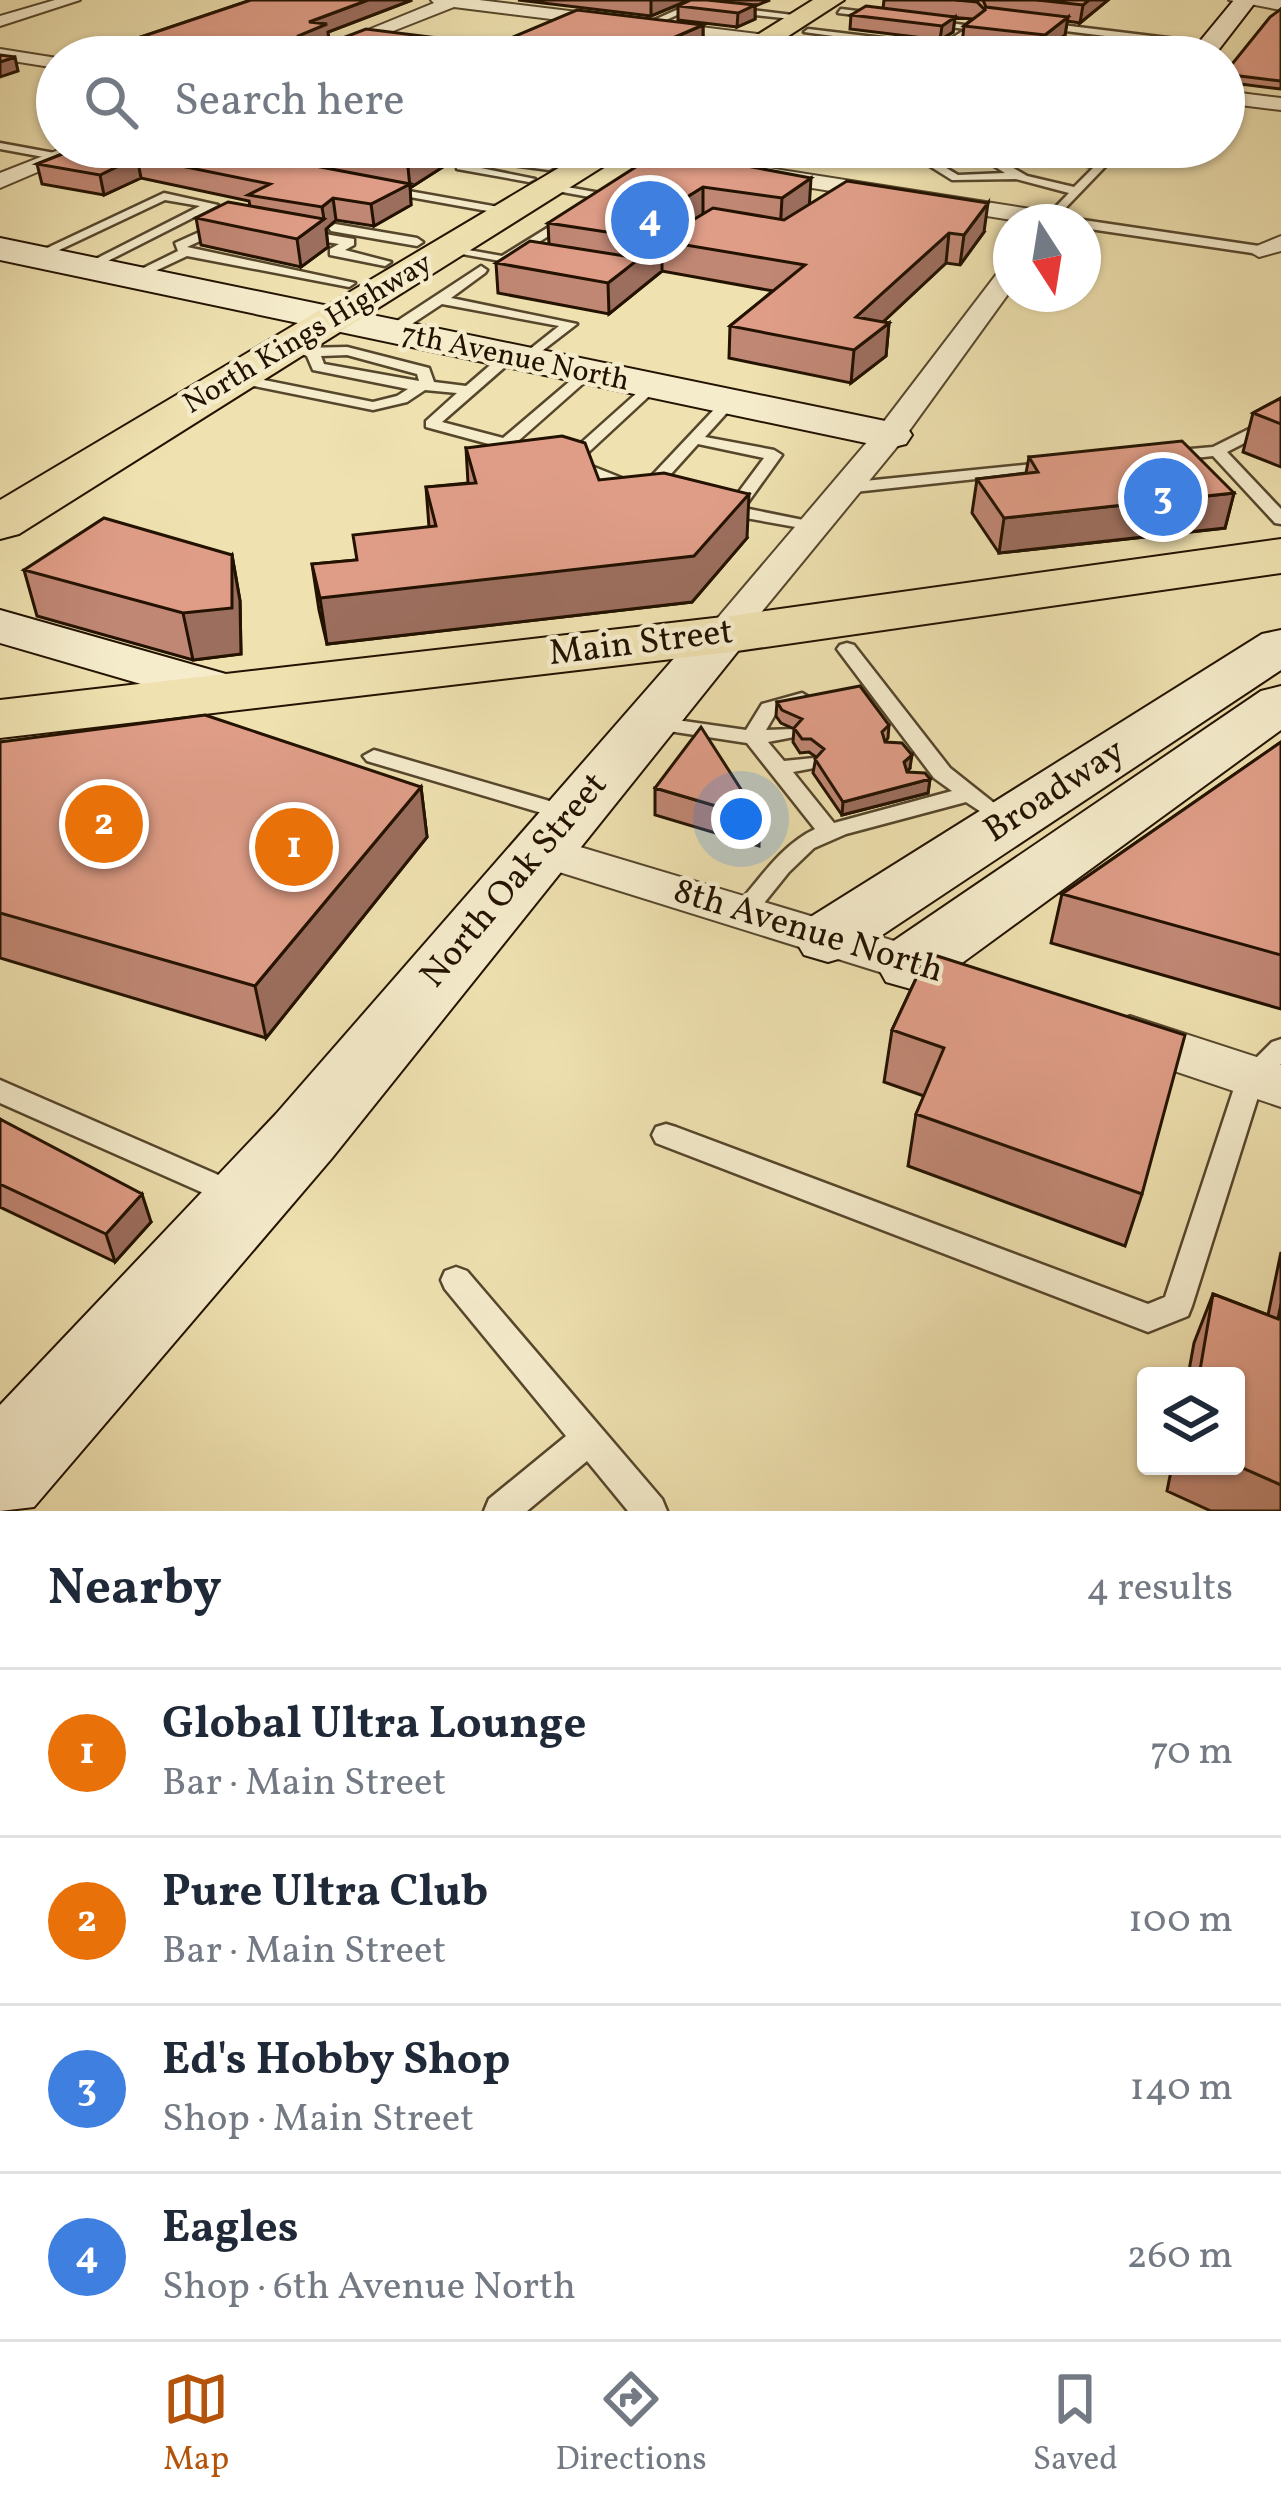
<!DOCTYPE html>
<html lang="en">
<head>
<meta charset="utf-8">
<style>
	:root { --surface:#fff; --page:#f2f2f3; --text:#1f2937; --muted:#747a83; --line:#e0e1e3; --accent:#b45309 }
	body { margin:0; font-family:Vollkorn,serif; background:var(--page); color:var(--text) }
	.controls { position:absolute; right:36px; bottom:36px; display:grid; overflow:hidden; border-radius:12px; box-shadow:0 3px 9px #0004 }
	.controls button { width:108px; height:108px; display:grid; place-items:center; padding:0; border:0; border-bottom:3px solid var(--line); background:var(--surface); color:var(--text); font:60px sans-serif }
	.compass { position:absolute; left:993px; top:204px; width:108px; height:108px; border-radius:50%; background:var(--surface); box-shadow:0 3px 9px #0004; rotate:168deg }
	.you { position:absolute; left:741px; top:819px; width:42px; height:42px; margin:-30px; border:9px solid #fff; border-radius:50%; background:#1a73e8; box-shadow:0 0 0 18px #1a73e833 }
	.badge { display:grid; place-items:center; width:78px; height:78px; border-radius:50%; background:var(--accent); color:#fff; font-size:39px; font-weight:700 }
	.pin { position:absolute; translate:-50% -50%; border:6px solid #fff; box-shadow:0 3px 12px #0006 }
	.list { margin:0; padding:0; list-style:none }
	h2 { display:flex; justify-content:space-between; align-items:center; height:156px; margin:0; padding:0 48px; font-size:51px }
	h2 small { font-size:39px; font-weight:400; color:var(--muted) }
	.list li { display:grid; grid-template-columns:78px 1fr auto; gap:36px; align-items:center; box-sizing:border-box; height:168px; padding:0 48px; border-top:3px solid var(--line) }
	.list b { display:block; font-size:45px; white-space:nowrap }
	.list p { margin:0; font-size:39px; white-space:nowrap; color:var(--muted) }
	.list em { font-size:39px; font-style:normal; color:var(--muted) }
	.icon { flex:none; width:66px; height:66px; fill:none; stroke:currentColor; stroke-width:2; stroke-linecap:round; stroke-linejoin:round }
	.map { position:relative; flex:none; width:1281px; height:1511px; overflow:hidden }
	.search { position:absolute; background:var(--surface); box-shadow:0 3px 9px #0004; left:36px; right:36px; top:36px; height:132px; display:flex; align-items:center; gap:30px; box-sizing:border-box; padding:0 42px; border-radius:66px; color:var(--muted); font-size:45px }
	.sheet { height:828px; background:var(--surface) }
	nav { display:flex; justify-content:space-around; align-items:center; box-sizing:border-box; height:168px; border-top:3px solid var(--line); background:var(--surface); font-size:33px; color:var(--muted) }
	nav a { display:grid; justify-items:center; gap:6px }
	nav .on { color:var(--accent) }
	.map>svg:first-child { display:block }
</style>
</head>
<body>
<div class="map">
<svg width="1281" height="1511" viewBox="0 0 1281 1511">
	<rect width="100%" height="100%" fill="#efe1b0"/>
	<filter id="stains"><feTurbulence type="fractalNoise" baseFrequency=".00167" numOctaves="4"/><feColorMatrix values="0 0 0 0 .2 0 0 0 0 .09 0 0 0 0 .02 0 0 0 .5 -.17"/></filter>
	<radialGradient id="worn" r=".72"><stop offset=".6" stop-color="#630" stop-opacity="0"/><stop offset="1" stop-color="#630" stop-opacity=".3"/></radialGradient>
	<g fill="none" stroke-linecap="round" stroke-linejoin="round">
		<g stroke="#56462c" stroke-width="5">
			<path id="lane" d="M692,3l109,13 4,2 -4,2 -108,-12 -43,19 -7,-2z
				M841,9l41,5 4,2 -4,2 -44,-5z
				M922,19l56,8 -35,24 -139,-19 4,-3 133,16 25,-16 -41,-5z
				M1037,22l172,21 4,3 -4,3 -175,-22z
				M0,143l60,11 5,3 -5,3 -60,-11z
				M482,147l16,1 -27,18 64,13 -6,3 -72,-13v-4l26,-16z
				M899,147h12l47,28 47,-2 -41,-26h13l50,29 47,11 20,-20 -39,-7 -20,-13h13l14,8 37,6 14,-14h11l-72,75 -8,-3 25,-26 -53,-14 -64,1z
				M508,159l41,5 5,3 -5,3 -45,-6z
				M550,184l56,10 6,3 -6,3 -60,-11v-4z
				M386,187l124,22 6,3 -6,3 -128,-23v-4z
				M164,193l54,12 -130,66 -10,-3 122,-62 -35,-6 -127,60 -10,-3z
				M565,217l10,2 -61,39 19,3v6l-93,-17 6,-4 56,10z
				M1083,220l176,26 6,4 -6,4 -176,-26v-6h-5z
				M224,221l6,4 -2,3 -41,19 168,36 -6,4 -162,-31 -51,24 -11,-3 53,-26 -3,-8z
				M335,224l82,14 6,4 -6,4 -86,-15 -2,-3z
				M301,230l53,9v6l-9,5 46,12 -6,4 -55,-11v-6l9,-5 -42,-7v-6z
				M481,266l6,4 -2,3 -34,25 126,26 -52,40 -5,-1v-6l39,-31 -117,-22 -47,31h-10v-6z
				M347,347l82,21 5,14 32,4 37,-32h10v6l-71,62 61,16 80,-68 12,3 -78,69 18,5v6l-6,2 -103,-28v-6l31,-28 -32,-3 -18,12 -34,8 -139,-28 -7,-4 7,-4 139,28 24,-6 11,-7 -95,-19 -6,-14 -11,-4 7,-4zM347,355l70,19 2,7 -95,-17 -3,-8z
				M648,383l12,3 -81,75 63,25 82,-87h10v6l-29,32 69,13 8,5 -38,53 74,15v8l-100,-18v-8h11l35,-47 -66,-14 -46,51 -6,2 -83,-32v-6z
				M1281,413v11l-54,28 54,57v15l-6,-1 -62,-67 -45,5 -8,-5 8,-5 45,-4z
				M1053,462l8,5 -2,3 -214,23 -8,-5 8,-5z
				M847,643l7,2 96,123 68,54 -11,7 -41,-27 -120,32 -32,14 -25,24 -37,46h-16l-4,-6 4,-6c25,-28 44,-60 79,-77l-68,-86 -98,-15 -10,-6 10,-6 97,14 16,-26 40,-11 10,6 -3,4 -33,10 -10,17 28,-1 3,4 -3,4 -26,5 16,19 30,-3 4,5 -4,5 -21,4 41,51 118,-32 -18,-13 -94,-125 -3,-4 3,-4z
				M374,750l203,59 3,5 -11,7 -202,-60 -4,-5z
				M1281,1039v25l-18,17 -71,225 -4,10 -40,16 -492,-189 -4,-8 4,-8 10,-3 10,3 472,177 17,-7 73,-221 34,-34z
				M0,1080l246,107 4,8 -4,8 -10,4 -10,-4 -226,-100z
				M456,1267l11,4 195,228 5,12h-39l-41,-50 -60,50h-43l5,-12 77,-63 -121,-147 -4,-9 4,-9z"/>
		</g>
		<g stroke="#56462c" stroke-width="4">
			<path id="street" d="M55,0h25l-80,26v-10z
				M431,0h48l426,52 9,5h-53l-407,-50 -127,50h-25l132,-54z
				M1229,0h52v10z
				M0,49l57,9v10l-57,-9z
				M1224,91l57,7v12l-57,-7z
				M66,147h30l-96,41v-15z
				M582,147h52l416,65 12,7 -38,3 -431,-69z
				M1281,236v15l-22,6 -12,-7z
				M1011,264v26l-110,152 -165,201h-26l-6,-8 6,-8 169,-199 123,-161z
				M540,835l411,123 8,13 -8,13 -17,5 -410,-128 -7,-11 7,-11z
				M1130,1016l151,49v42l-169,-57 -8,-14 8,-14z"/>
		</g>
		<g stroke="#231200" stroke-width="4">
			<path id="secondary" d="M1234,0h23l-44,57h-26z
				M0,238l890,184 16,4 6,9 -6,9 -16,4 -890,-188z
				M0,610l247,70 8,12 -8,12 -20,5 -227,-66z
				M723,619l19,5 8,11 -8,11 -410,512 -298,349 -34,4v-106l276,-291 428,-490z
				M1281,630v40l-429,285 -24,7 -24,-7 -10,-17 10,-17 458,-287z
				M1281,686v44l-345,252 -25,7 -25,-7 -10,-18 10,-18 375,-255z"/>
		</g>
		<g stroke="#231200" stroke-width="4">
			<path id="primary" d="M813,0h31l-88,57h-34z
				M594,147h40l-615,387 -19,5v-39z
				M1281,539v34l-558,80 -723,85v-38l723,-83z"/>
		</g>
		<use href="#lane" fill="#f5eccc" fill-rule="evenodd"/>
		<use href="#street" fill="#f5eccc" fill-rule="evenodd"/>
		<use href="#secondary" fill="#f5eccc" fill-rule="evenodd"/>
		<use href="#primary" fill="#efe1b0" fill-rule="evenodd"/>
	</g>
	<path fill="#c08774" stroke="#231200" stroke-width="3" d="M251,0h161l-84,32 1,9 -6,3 171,1 209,-20v17l-34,15h-544l-2,-14z
		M518,0h171l-38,16z
		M691,0h79l-15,6v13l-18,8 -59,-7v-14z
		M884,0h224l-28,23 -13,-2 -2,14 -13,11 -41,4 -49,-6 2,-18 8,-7 -23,-2h6l-2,15 -13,8 -90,-11 1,-14 32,-6z
		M1281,9v80l-57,-7v-8z
		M80,147h394l-64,41 1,17 -37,21 -38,-6 -10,9 2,18 -27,20 -100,-22 -5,-27 54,-12 -1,-5 -108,-23 -37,17 -62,-11 -5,-20z
		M749,167l60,38 175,27 -24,33 -14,-2 -63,59 6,1 -3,33 -35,27 -122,-25 1,-32 43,-35 -111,-20 -53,43 -111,-21 -2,-30 53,-19 -1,-21z
		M1281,398v69l-38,-15 10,-39z
		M466,448l133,32 148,58 -55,64 -365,42 -8,-34 -7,-46 44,-4 73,-33 -3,-40 42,-4z
		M1029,457l205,36 -9,35 -226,25 -27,-40 5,-34 49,-6z
		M232,555l8,46 1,53 -48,6 -156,-44 -13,-46z
		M777,702l112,23 -1,13 -3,4 25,26 -3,4 23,7 -2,14 -86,22 -29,-42 3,-16 -7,-5 -9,1 -7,-11 1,-13 -13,-6 -5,-7z
		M0,742l421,45 6,50 -161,201 -266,-80z
		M1281,742v267l-230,-66 11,-49z
		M655,788l105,31 -1,27 -104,-31z
		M928,953l214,241 -17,52 -217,-80 8,-52 8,-18 -40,-14 8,-52z
		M0,1119l151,103 -36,40 -115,-55z
		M1281,1252v259h-70l-44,-20 5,-25h64v-90h-48l6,-33 19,-49 55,21z"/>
	<path fill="#9c6e5e" stroke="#231200" stroke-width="3" d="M368,0h44l-84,32 1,9 -29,12 -3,-10 1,-7 11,-14z
		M651,0h38l-38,16z
		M1089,0h19l-28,23 3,-18z
		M755,5v14l-18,8 1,-14z
		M955,17l-2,15 -13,8 2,-14z
		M1068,17l-3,18 -23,18 3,-18z
		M703,25v17l-34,15h-40z
		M1104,41l-3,16h-15z
		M15,57l3,14 -18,6v-15z
		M440,147h34l-64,41 -2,-21z
		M750,155l-2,33 -12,-24z
		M137,157l4,21 -37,17 -4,-20z
		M811,178l-2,33 -29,21 2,-34z
		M410,184l1,21 -37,21 -3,-22z
		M703,187v34l-41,20v30l-53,43 -1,-31 18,-14v-34z
		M333,198l3,22 -10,9 2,18 -27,20 -4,-28 27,-20 -2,-12z
		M988,203l-4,29 -24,33 4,-30z
		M949,233l-3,30 -92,86 2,-32z
		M889,323l-3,33 -35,27 3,-33z
		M1234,493l-9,35 -226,25 5,-35z
		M749,494l-2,44 -55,64 -365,42 -7,-46z
		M232,555l8,46 1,53 -48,6 -10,-47z
		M912,755l-2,13 -8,8 2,-14z
		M930,779l-2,14 -86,22 1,-13z
		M421,787l6,50 -161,201 -11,-52z
		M142,1194l9,28 -36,40 -9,-28z"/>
	<path fill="#df9d87" stroke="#231200" stroke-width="3" d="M251,0h117l-59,22 18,2 -29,12 -1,7 30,1 39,-15 128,16 83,-35 126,15 -74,32h-410l-96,-14z
		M691,0h16l48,5 -17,8 -60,-7z
		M956,0h27l3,7 82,10 -23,18 -81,-9 21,-16 -8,-8z
		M1037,0h52l-6,5z
		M866,6l89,11 -13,9 -91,-11z
		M1281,9v72l-57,-7 46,-57z
		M1104,41l-18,16h-152z
		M0,55l15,2 -15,5z
		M80,147h152l36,10 142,27 -39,20 -38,-6 -11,9 -74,-12 22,-11 -133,-27 -37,18 -63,-11z
		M298,147h142l-32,20z
		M667,147h32l51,8 -14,9 75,14 -29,20 -79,-11 -77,48 -78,-12z
		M847,181l141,22 -24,32 -15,-2 -93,84 33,6 -35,27 -124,-24 75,-61 -143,-24 -54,42 -112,-20 34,-22 101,16 82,-49 71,12z
		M228,202l96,17 -27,20 -101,-21z
		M1281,398v26l-28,-11z
		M562,436l23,7 14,37 65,-7 85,21 -55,62 -374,42 -8,-34 45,-4 -4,-25 83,-9 -10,-39 50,-4 -10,-35z
		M1182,441l52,52 -230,25 -27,-39 61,-7 -9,-15z
		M104,518l128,37v53l-49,5 -159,-43z
		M860,686l29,39 -7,7 3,10 17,1 10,12 -8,7 3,10 18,1 5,6 -87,23 -28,-43 9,-10 -13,-10h-9l-8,-11 8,-9 -20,-9 -5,-8z
		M205,715l216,72 -166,199 -255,-73v-171z
		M701,727l59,92 -105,-31z
		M1281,742v213l-219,-61z
		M928,953l257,82 -43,159 -226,-80 28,-66 -52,-18z
		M0,1119l142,75 -36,40 -106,-50z
		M1213,1294l65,25 3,-15v181l-45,-20v-89h-37z"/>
	<g text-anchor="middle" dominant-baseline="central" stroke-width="9" stroke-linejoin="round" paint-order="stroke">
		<g font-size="30" fill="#231200" stroke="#f5eccc">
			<text transform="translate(308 334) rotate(-31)">North Kings Highway</text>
			<text transform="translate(515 358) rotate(12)">7th Avenue North</text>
		</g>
		<g font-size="36" fill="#231200" stroke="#f5eccc">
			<text transform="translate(641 644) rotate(-7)">Main Street</text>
			<text transform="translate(1055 792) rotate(-33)">Broadway</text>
			<text transform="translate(515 881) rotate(-50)">North Oak Street</text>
			<text transform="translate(808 932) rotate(17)">8th Avenue North</text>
		</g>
	</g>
	<rect width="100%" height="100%" filter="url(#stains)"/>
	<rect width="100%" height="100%" fill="url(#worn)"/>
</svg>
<div class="controls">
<button><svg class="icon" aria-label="layers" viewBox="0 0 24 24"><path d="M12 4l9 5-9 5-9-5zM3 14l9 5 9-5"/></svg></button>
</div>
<svg class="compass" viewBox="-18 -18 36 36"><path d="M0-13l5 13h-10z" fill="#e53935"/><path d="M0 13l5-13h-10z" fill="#747a83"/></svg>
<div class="you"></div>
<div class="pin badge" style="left:294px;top:847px;background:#e8710a">1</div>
<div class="pin badge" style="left:104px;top:824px;background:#e8710a">2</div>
<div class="pin badge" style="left:1163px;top:497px;background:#3f7fe0">3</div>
<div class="pin badge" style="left:650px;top:220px;background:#3f7fe0">4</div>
<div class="search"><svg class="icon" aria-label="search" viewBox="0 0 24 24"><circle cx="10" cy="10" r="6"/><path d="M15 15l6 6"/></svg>Search here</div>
</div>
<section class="sheet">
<h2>Nearby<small>4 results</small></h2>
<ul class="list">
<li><span class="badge" style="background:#e8710a">1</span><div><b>Global Ultra Lounge</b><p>Bar · Main Street</p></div><em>70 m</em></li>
<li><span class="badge" style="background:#e8710a">2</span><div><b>Pure Ultra Club</b><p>Bar · Main Street</p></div><em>100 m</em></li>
<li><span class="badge" style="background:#3f7fe0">3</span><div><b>Ed's Hobby Shop</b><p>Shop · Main Street</p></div><em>140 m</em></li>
<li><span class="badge" style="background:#3f7fe0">4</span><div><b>Eagles</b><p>Shop · 6th Avenue North</p></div><em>260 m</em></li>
</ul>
</section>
<nav>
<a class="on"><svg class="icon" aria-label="map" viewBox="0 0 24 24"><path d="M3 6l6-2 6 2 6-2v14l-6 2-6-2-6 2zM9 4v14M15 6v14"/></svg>Map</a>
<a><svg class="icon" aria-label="directions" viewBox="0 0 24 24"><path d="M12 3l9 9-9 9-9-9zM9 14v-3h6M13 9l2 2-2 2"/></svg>Directions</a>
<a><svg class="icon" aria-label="saved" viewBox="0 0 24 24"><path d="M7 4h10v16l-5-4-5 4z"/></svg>Saved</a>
</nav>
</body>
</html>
